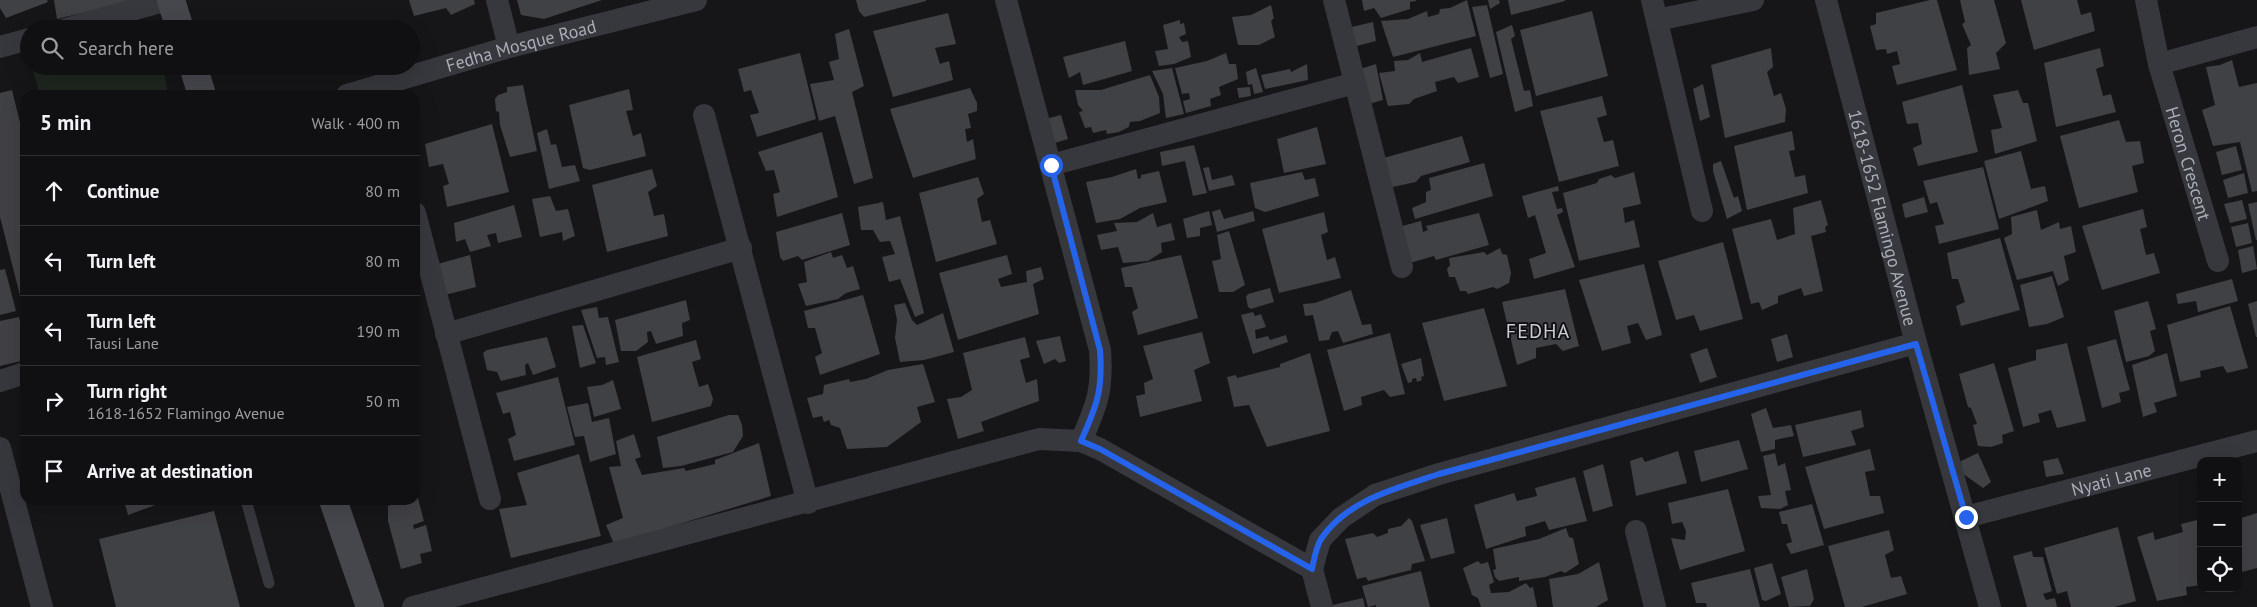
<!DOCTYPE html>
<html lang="en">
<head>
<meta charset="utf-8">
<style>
	:root { --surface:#101012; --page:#1e1e20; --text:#f1f3f6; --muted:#9c9d9f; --line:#303032 }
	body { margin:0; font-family:"PT Sans",sans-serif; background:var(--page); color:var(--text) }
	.controls { position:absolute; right:15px; bottom:15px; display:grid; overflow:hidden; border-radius:10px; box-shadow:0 5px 20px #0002 }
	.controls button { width:45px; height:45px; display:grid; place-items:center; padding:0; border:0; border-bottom:1px solid var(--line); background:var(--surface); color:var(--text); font:25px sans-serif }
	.stop { position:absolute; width:15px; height:15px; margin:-11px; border:4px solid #2563eb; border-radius:50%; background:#fff }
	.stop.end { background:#2563eb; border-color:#fff; box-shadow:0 1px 5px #0008 }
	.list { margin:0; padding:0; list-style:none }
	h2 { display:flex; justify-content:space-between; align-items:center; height:65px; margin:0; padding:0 20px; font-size:21px }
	h2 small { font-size:16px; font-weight:400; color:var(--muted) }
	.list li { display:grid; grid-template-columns:32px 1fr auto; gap:15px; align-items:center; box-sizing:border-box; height:70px; padding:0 20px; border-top:1px solid var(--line) }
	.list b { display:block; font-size:19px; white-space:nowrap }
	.list p { margin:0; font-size:16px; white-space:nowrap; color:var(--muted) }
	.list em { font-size:16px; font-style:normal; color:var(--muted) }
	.icon { flex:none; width:28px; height:28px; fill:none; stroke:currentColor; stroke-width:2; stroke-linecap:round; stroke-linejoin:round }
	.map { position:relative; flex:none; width:2257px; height:607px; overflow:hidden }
	.search { position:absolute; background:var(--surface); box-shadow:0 5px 20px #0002; left:20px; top:20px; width:400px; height:55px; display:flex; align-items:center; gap:12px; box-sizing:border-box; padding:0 18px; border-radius:28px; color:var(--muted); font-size:19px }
	.panel { position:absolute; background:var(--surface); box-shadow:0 5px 20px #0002; left:20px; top:90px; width:400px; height:415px; border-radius:15px }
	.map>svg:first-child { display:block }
</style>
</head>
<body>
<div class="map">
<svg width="2257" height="607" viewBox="0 0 2257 607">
	<rect width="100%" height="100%" fill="#161618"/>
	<path fill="#1e261f" d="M47,66h116l5,29h-128l-7,-25z"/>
	<path fill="#404145" d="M0,0h47l1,2 -42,16 -6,-10z
		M54,0h78v1l-75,18z
		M409,0h65l1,4 -24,11 -5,-7 -32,8z
		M517,0h85l-58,19 -23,-4z
		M856,0h70v1l-62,16 -5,-6z
		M1362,0h54v1l-6,1v7l-29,9 -7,-10 -10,3z
		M1467,0l9,36 -83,21 -12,-36 27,-2 19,-8 1,6 11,-3 1,-5 10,-1z
		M1488,0h11l1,3 -10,6z
		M1508,0h57v1l-54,14z
		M1930,0h7l20,70 -60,15 -5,-19 8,-2 -3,-13 -10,3 -1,-5 -10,1 -6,-24 6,-2v-11z
		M1960,0h34l12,43 -10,10 4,16 -31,6 -2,-27 4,-3 -9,-21 3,-2z
		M2021,0h56l4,15 10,-3 4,19 -61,19z
		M1271,5l3,13 -3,3 4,16 -16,8h-21l-6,-28 19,-2z
		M1487,5l16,69 -13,4 -18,-71z
		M1592,11l16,65 -72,20 -16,-66z
		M948,13l8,31 -21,4 5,16 9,-3 4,19 -60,17 -20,-66z
		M1180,20v4l4,-1 2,11 -7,3 3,5 6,-1 3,16 -17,7 -15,2 -4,-15 13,-2 -5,-24z
		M1373,22l3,19 -23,6 -6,-19z
		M1512,25l3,11 -4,3 13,52 6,-1 3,16 -18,6 -19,-80z
		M849,29l15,57 -12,6 21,86 -19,6 -19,-68 -16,5 -9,-37 24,-4 -5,-18 10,-3 -4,-25z
		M1125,41l7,30 -49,14 -3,-13 -11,6 -6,-21z
		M1471,48l8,29 -21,6 -4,-6 -19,5 2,9 -23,8 -5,5 -21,2 -9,-33 16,-2 -1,-10 14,-1 12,-7 2,9z
		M1771,48l2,19 -6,5 7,24 7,-3 5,16 -1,13 -60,16 -14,-73z
		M2100,48l4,18 -8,3 7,27 8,-2 5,18 -60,15 -12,-64z
		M800,53l16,66 -59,18 -7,-22 9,-2 -8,-23 -7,2 -6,-23z
		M1226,53l3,11h7l2,15 -19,8 2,8 -11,4 1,7 -25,7 -3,-12 7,-2 -1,-6 -7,1 -7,-26 32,-7z
		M2232,60l7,27 18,-4v108l-5,1 -12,-50 -27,4 -11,-36 13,-5 -9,-38 14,-2z
		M1307,64l1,16 -43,9 -4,-14 29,-6 1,3z
		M1376,64l7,36 -14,4 -12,-34z
		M1172,68l12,46 -18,4 -3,-24 -11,-23z
		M1256,68l7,24 -9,2 -2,-10 -4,1 -2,-13z
		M1150,75l9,22 1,16 -20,8 -10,1 -1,5 -10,5 -12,2 -1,-4 -13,3 -2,-6 -6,1 -6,-16 4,-1 -5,-6 -3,-15h26z
		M1703,84l7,33 -10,4 -7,-32z
		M523,85l14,66 -27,6 -10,-32 -1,-13 -3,-1 -1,-12 3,-4 9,-3v-5z
		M1962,85l16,67 -60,14 -5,-18 9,-4 -4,-21 -11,1 -5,-22z
		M1250,87l1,9 -12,2 -2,-10z
		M970,88l7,15v8l-9,3 3,14 -6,1 2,13 6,-3 3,20 -63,19 -23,-69z
		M629,89l4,21 -7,1 7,25 8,-3 5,23 -56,14 -7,-2 -14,-63z
		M12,90l13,53 -1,168 -24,-94v-124z
		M2018,90l5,13h5l9,38 -42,13 -4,-24 11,-2 -9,-33z
		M1602,96l5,19 -10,3 7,24 9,-2 6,26 -60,16 -19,-71z
		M1061,115l7,24 -13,4 -10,-24z
		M2119,120l7,22 14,-1 4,22 -12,3 6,26 -59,16 -19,-72z
		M492,124l17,68 -62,15 -4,-21 6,-2 -6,-20 -14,3 -4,-23z
		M1317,127l9,37 -42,9 -7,-34z
		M547,129l4,16 5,-1 6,23 13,-2 5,16 -31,8 -12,-56z
		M1792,131l3,19 -6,1 6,26 10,-2 3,18 -61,17 -13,-64z
		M822,132l16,65 -61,20 -4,-23 7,-2 -6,-22 -8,1 -8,-19z
		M1462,136l8,26 -49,14 -5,6 -28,6 -8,-29z
		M1194,145l13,48 -14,3 -8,-35 -23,5 -2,-14z
		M2236,146l6,24 -20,5 -6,-23z
		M2021,151l10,38 14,-3 3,15 -49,18 -15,-58z
		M1721,161l13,37 4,-2 4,15 -15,8 -14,-48v-7z
		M1484,163l9,33 -78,23 -3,-11 14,-6v-10l5,-2 -2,-12z
		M1209,167l3,13 20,-5 3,10 -26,6 -6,-23z
		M1983,167l16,62 -60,15 -4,-18 9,-2 -7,-22 -7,2 -7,-23z
		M652,169l5,17 -9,6 6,24 10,-2 4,22 -61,16 -15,-67z
		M1136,169l2,10 3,-1v-3l18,-4 8,31 -27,6 -20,11 -24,4 -10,-41 26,-5z
		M1302,172l3,8 10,-2 4,18 -54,16 -10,-4 -5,-25z
		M1634,172l7,32 -18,4 2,15 9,-3 6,27 -61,14 -16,-68 34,-10 2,-4 12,-4 4,3z
		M2244,173l4,20 -20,5 -5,-18z
		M978,177l6,17 -7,5 5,23 8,-2 7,24 -61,18 -17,-69z
		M1558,186l1,5 -7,1 5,17 5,-1 1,4 -6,3 18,52 -41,12 -5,-20 17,-6 -11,-38 -7,3 -6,-22z
		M550,196l6,15 12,-2 7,27 -12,5 -1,-9 -22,5 -8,-38z
		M1924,197l4,15 -23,6 -3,-14z
		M1821,200l7,25 -3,2 1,5 -15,4 12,55 -19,5 -3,-8 -23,8v7l-16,7 -3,-8 -8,2 -19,-75 39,-10 6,21 18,-6 -2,-26z
		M2242,200l5,19 -17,4 -6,-19z
		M883,202l3,18 14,-4 24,97 -9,4 -15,-38 -11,3 -7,-25 13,-3 -5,-13 -10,1 -7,-12h-12l-3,-23z
		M2257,202v38h-1l-8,-36z
		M514,205l8,32 -24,6 -2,-10 -9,2 4,11 -21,6 -5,-13 -9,3 -2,-19z
		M1220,209l4,10 29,-8 2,10 -38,11 -5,-20z
		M2143,209l4,18 -7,2 6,26 8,-2 6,20 -58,17 -20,-64z
		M2037,210l4,20 18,-8 1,7 11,-3 5,26 -12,4 5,24 -11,6 -5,-15 -36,9 -13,-42 8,-4 -1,-17z
		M1209,211l3,14 -12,3v8l-13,2 -4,-19z
		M1324,212l4,20 -7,3 6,25 8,-3 6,21 -62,15 -17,-64z
		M842,213l8,32 -48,15 -4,-4 -15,5 -3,-4 -4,-25z
		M1153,213l4,14 14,-4 4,17 -14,3 1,9 -14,9 -25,2 -5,-16 -17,3 -4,-15 20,-4 -3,-8 23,-1z
		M1479,213l10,32 -53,15 -2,-4 -24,7 -8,-37 19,-5 2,11 5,-2 -2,-4z
		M2248,223l4,20 -16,4 -5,-20z
		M1229,231l16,54 -12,7h-14l-7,-31 9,-2 -4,-24z
		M2000,238l20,72 -59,16 -5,-20 9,-4 -7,-23h-6l-5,-26z
		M1723,242l20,77 -43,12 -6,-16 -18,5 -18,-59z
		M2253,246l4,23 -15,4 -4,-23z
		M1500,248l2,6 5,1 4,18 -2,10 -12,6 -4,-2 -25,7 -2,-3h-6l-5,-14h-6l-2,-8 3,-4 -1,-7 35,-6 3,3z
		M831,252l2,6 9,-3 5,13 6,-2 7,23 -14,4 -8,6 -32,7 -8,-22 9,-2 -3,-20z
		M470,255l6,32 -35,9 -7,-31z
		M1007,255l5,19 -14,5 3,8 26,-5 -1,-11 15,-4 3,12 -11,5 6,30 -81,26 -19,-67z
		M1181,255l17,63 -60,17 -6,-23 6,-4 -6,-21h-7l-4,-19z
		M1644,264l18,71 -16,5 -8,-17 -11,3 4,17 -29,8 -23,-71z
		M5,269l11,42 -16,4v-45z
		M2052,276l12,41 -17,7 -18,3 -9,-42z
		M2232,279l6,22 -40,11 -2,-11 -18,3 -2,-10z
		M1270,288l4,14 -23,7 -3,-2 -2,-10 2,-3z
		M1565,289l14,57 -16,5 -7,-7 -20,4v10l-19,7 -15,-63z
		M1351,290l11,35 9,-1 2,10 -30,9 -5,-12 -6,1 -3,8 -10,1 -6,-26 -8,1 -2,-12 12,-1z
		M863,295l17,59 -60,21 -5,-18 7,-4 -7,-25h-7l-4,-17z
		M686,300l4,20 -8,3 1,13 -27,8 -5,-13 -4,1 1,10 -12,9h-15l-6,-31z
		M2148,301l8,28 -6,2 5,20 -6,5 -23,6 -12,-51z
		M2257,301v36h-1l-8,-33z
		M905,303l7,17 5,5 26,-12 11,39 -30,8 -24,2 -5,-24 2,-18 -3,-15z
		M2230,306l18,62 -21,5 -4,-7 -23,5 1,6 -21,5 -13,-57z
		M597,307l2,11 9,-1 11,45 -13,3 -1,-8 -8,1 -16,-48z
		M1484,308l23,78 -63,15 -22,-78z
		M1253,312l2,4 6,-2 5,13 -11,3 1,9 12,-3 2,4 16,-5 2,7 -35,12 -12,-39z
		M19,317l6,26v17l-25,6v-45z
		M583,325l13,38 -16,5 -8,-42z
		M1202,332l8,31 -16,7 8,31 -62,16 -4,-21 9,-2 -1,-11 9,-4 -10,-33z
		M1390,333l15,61 -15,3 -6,-7 -23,7 1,8 -18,6 -17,-61z
		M1787,334l6,23 -16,5 -6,-23z
		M1060,336l6,25 -7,2 -4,-4 -11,5 -8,-23z
		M547,337l9,30 -23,8 -5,-12 -3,2 1,10 -25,6 -4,-9 -10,-2 -4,-17 4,-3z
		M1025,337l5,20 -10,3 6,23 11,-4 2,22 -58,21 3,9 -26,8 -11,-40 14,-2 11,-7 -9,-37z
		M2116,339l14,51 -11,3 2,9 -19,6 -15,-61z
		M696,340l5,19 -9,3 7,25 9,-3 5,15 -2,7 -59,16 -15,-65z
		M2067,343l19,78 -29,7 -6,-18 -13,4 2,8 -17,5 -15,-59 28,-8v-10z
		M1707,348l10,29 -17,6 -10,-29z
		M1310,353l20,78 -63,16 -18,-42 -15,2 -7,-30 9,-2 1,3 43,-11v-3z
		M2167,353l10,43 -23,7 3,9 -14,5 -11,-52z
		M1421,358l3,18 -3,1 1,3 -5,2 -1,-4 -4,1v3l-4,1 -7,-19z
		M1994,363l20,68 -12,4 1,8 -12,4 -13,-1 -5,-21 4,-1 -6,-16 -3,-1 -9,-33z
		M923,364l12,38 -18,5 4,15 -34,25 -40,2 -7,-21 -9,-3 -2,-5 -5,2 -2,-6 -9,2 -6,-20 16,-4 1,-9 25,-6 1,3 16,-3 22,-9z
		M558,377l17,68 -61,16 -6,-22 8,-4 -6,-23 -7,2 -7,-21z
		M613,380l8,29 -27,8 -7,-30 15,-2z
		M588,403l4,19 17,-4 7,36 -26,8 -6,-26 -9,1 -8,-30z
		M1766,408l7,20 18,-3 3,11 -19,4v9l-14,3 -10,-38z
		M1861,410l3,17 -13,4 5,14 -53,12 -8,-32z
		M729,415h9l4,10 1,11 -10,16 -52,14 -18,2 -6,-31z
		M634,434l7,23 -6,2 7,16 42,-7 2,3 29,-7v-4l44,-17 12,53 -157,48 -8,-19 17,-7 -14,-51 12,-1 -5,-25z
		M1739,440l9,29 -47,13 -7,-31z
		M1870,449l5,21 -10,2 5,24h10l4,17 -60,16 -19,-62z
		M1678,451l9,32 -51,13 -6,-35 12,-4 3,5z
		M1775,453l3,13 7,-3 6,27 -6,1 3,14 -8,4 -19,-1 -3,-12 13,-1 -8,-39z
		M1978,453l13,29 -8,6 -21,-15 -1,-12z
		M579,454l22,82 -90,22 -12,-49 28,-4 -10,-32z
		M2058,458l6,16 -18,3 -3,-16z
		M1603,464l10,42 -20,6 -10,-41z
		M1575,477l12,44 -38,9 -4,-9 -20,6 1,9 -40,13 -12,-44 40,-12 3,8 20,-5 -2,-8z
		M1728,489l17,62 -65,19 -9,-32 14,2 1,-9 -4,-9 -10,2 -4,-21z
		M417,495l7,26 -11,4 1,4 12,-4 6,26 -12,3 2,9 -21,6 -13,-48v-15l16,-6h11z
		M124,500h45l-41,15z
		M1812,504l12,41 -33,9 -5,-10 6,-2 -5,-18h-5l-3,-12z
		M214,511l26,96h-124l-17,-68z
		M2257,513v55l-19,5v-54z
		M1409,518l3,3 13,40 -13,3 -1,6 -43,11 -2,-4 -9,2 -12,-40 28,-6 4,4 11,-4v-4l13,-3z
		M1447,518l8,35 -24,6 -11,-34z
		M2201,519v66l-15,2 1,8 -30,6 -20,-64 16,-5 2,8 28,-8 -2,-8z
		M2118,527l18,74 -22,6h-43l-4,-16 -10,3 -13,-46z
		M1566,528l3,9 4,1 6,26 -14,9 -4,-2 -16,6 -26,4v-4l-20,4 -4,-4 -2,-7 3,-1 -3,-20 46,-10z
		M1889,530l5,20 -9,5 6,23 10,-2 6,18 -45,13h-17l-17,-61z
		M2032,551l1,6h10l9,34 -9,3 3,6 9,-2 2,9h-30l-14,-51z
		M1478,561l3,3 7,-2 6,20 -5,3 2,8 18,-1 17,-9 4,5 3,-1 4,20h-56l-3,-9 -6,-3 -9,-27z
		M1599,562l9,38 -12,7h-43l-4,-28 29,-5z
		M1772,563l9,31 -15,7 -4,-1 -8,-32z
		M1750,569l10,38h-53l-1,-4h-10l-5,-20z
		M1807,569l7,30 -4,7 -21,1 -8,-30z
		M1421,571l9,36h-54v-2l-8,2 -6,-21z
		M1363,598l2,9h-37v-1z"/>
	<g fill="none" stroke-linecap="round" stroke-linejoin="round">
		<path stroke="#37383d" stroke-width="11" d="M246,500l23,83"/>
		<g stroke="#37383d" stroke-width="22">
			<path d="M497,0l12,47"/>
			<path d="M1006,0l94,350c3,40 -3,55 -19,91"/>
			<path d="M1334,0l68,267"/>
			<path d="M1652,0l50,211"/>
			<path id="s1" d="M1826,0l90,343 74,264"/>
			<path id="s2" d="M2146,0l13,64 59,197"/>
			<path d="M1657,20l96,-20"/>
			<path d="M66,29l101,-29"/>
			<path d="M0,47l29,-8"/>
			<path d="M2159,64l98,-27"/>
			<path id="s3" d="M347,95l162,-48 187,-47"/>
			<path d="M704,115l104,388"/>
			<path d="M1051,165l304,-82"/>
			<path d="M415,213l75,286"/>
			<path d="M446,334l295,-86"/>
			<path d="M0,381l25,-8"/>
			<path d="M0,448l42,159"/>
			<path id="s4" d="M1966,517l291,-76"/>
			<path d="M1636,531l19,76"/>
			<path d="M413,607l626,-168 42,2 19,8 212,120"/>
			<path d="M1322,607l-10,-38 8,-29 21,-22 34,-23 64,-21 477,-131"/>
		</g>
		<path stroke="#45474d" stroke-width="28" d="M171,0l9,29
			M193,66l9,29
			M333,500l37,107"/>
	</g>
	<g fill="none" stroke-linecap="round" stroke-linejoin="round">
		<path stroke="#2563eb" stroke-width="6" d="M1051,165l49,185c3,40 -3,55 -19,91l19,8 212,120c2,-9 4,-22 9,-30 26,-39 76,-51 118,-65l477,-130 50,173"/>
	</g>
	<g text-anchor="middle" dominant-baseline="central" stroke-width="4" stroke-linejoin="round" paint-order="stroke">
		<g font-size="18" fill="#a8adb8" stroke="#111113">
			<text stroke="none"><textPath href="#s3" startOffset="181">Fedha Mosque Road</textPath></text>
			<text stroke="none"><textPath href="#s2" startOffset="169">Heron Crescent</textPath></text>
			<text stroke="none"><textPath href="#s1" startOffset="225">1618-1652 Flamingo Avenue</textPath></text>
			<text stroke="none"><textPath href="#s4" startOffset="150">Nyati Lane</textPath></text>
		</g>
		<g font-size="20" letter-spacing="1" fill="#c9ccd4" stroke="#111113">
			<text x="1538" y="331">FEDHA</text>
		</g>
	</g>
</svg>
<div class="controls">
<button>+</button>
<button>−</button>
<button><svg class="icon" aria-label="locate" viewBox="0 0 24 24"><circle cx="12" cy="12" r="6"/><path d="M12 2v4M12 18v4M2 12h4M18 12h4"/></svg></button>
</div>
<div class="stop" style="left:1051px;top:165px"></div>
<div class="stop end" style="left:1966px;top:517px"></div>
<div class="search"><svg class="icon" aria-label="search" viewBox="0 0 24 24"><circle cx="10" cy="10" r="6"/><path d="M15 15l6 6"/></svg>Search here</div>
<section class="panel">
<h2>5 min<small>Walk · 400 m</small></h2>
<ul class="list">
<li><svg class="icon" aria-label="ahead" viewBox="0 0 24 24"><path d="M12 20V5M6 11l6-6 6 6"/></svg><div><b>Continue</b></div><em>80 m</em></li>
<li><svg class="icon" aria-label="left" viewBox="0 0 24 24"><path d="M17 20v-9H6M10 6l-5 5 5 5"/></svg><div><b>Turn left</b></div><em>80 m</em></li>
<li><svg class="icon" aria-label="left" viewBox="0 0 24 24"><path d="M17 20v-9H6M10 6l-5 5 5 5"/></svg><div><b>Turn left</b><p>Tausi Lane</p></div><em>190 m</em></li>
<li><svg class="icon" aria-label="right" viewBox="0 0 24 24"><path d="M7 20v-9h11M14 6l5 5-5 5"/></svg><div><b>Turn right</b><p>1618-1652 Flamingo Avenue</p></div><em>50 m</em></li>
<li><svg class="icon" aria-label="arrive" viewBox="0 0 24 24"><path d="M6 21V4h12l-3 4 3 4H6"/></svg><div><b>Arrive at destination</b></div></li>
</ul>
</section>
</div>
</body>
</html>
